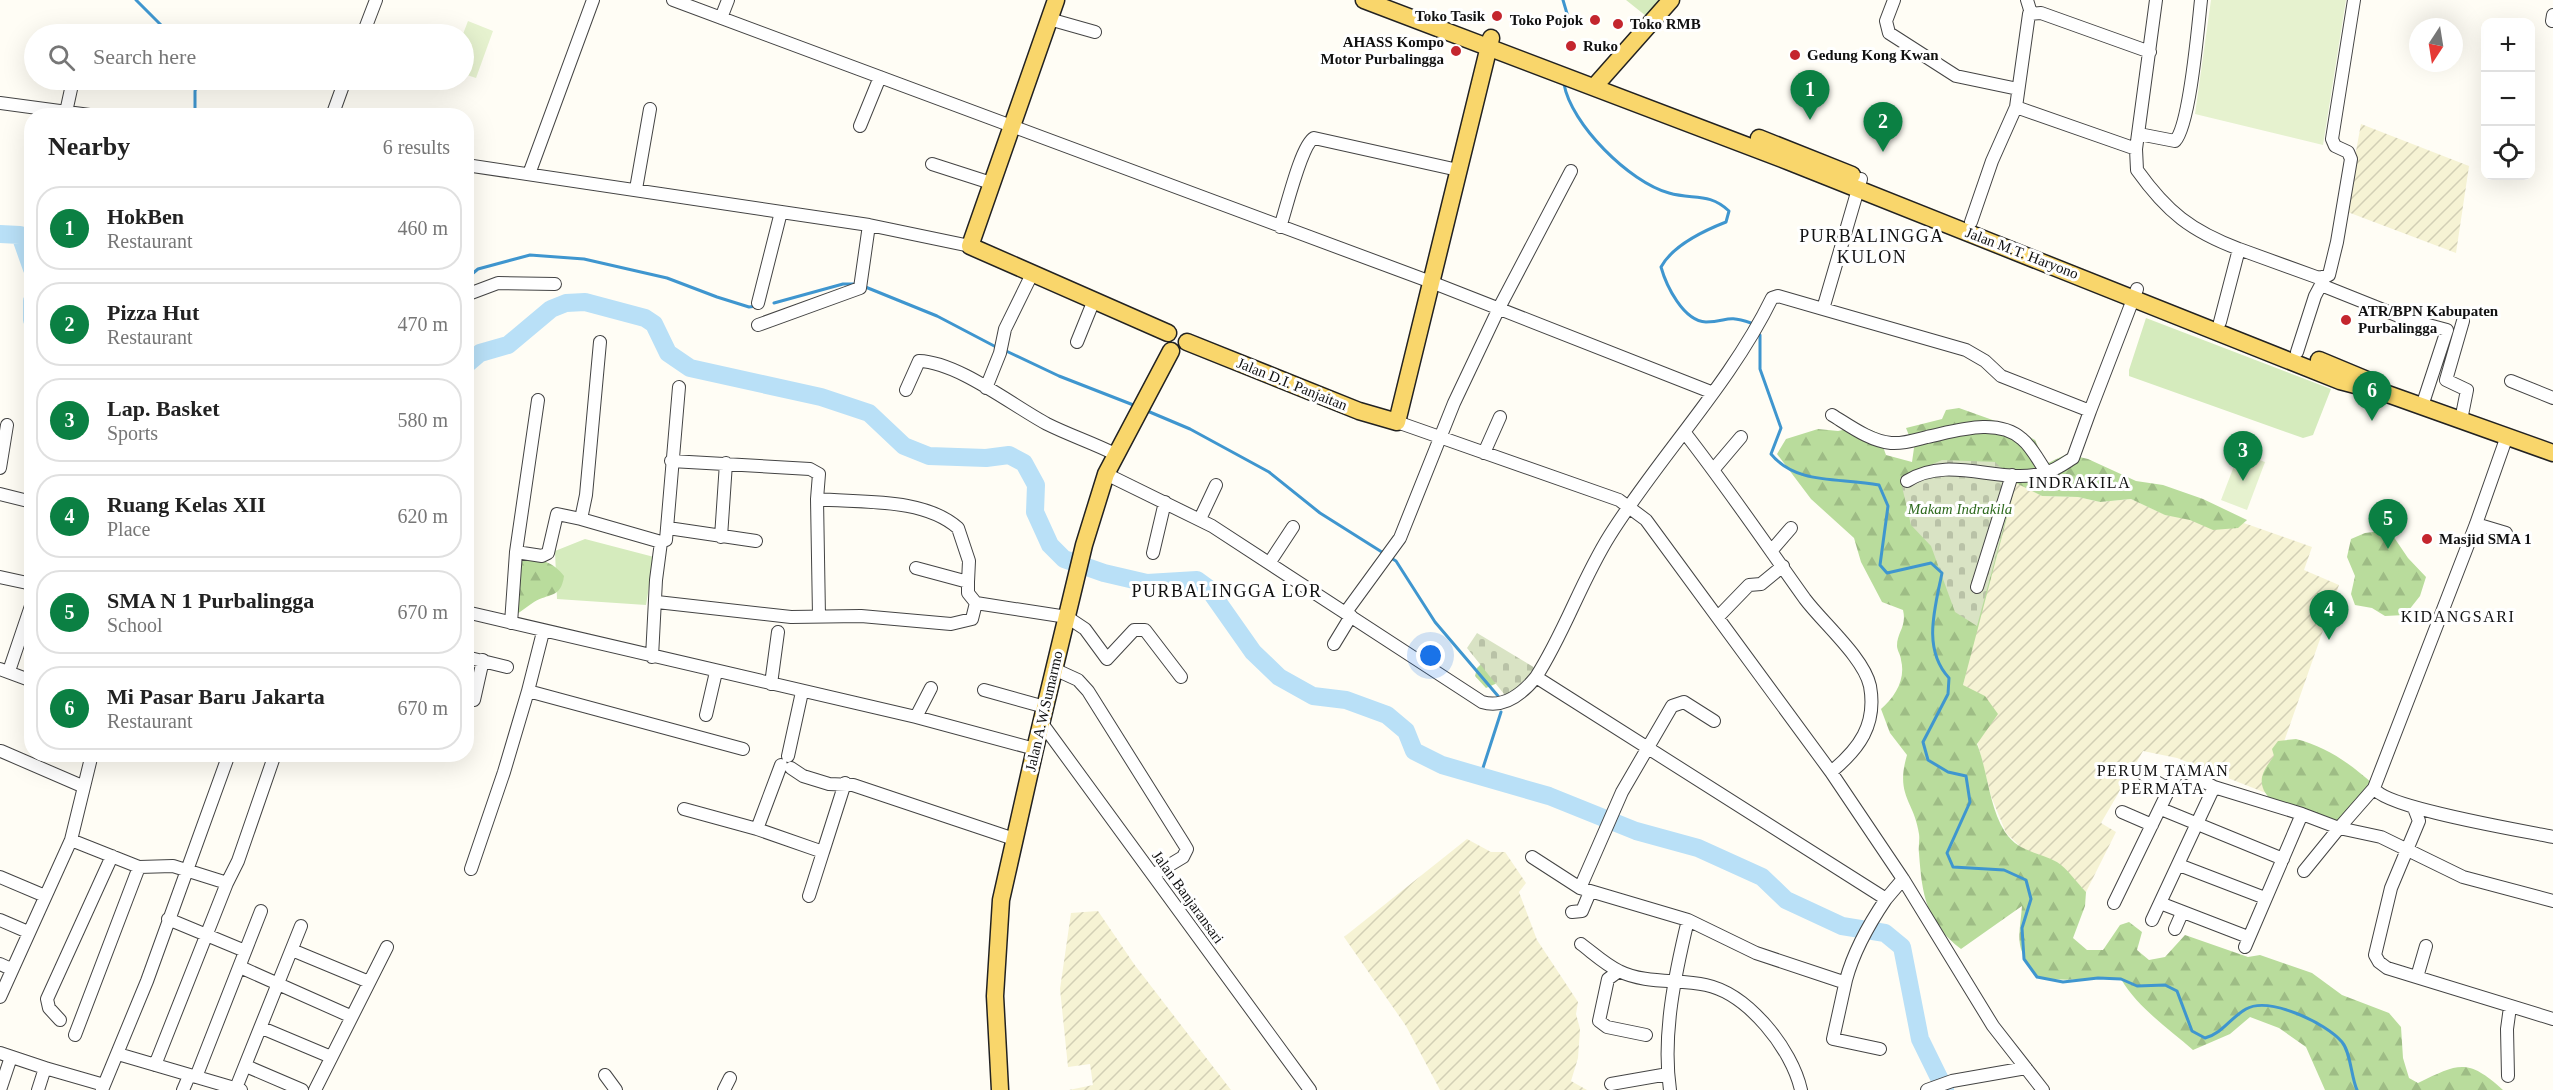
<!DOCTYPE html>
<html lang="en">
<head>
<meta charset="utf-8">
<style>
	:root { --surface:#fff; --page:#f2f2f2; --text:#222; --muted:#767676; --line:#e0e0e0; --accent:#0b8043 }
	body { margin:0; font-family:Georgia,serif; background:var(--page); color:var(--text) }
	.controls { position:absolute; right:18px; top:18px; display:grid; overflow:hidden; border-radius:12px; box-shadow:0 6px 24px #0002 }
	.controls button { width:54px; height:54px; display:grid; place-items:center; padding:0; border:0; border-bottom:2px solid var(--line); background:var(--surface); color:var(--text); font:30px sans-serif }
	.compass { position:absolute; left:2409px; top:18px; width:54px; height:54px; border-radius:50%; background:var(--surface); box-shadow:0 6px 24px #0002; rotate:192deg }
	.you { position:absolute; left:1431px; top:656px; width:21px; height:21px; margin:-15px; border:4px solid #fff; border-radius:50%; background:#1a73e8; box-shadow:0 0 0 9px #1a73e833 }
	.badge { display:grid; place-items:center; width:39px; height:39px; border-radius:50%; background:var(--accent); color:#fff; font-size:20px; font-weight:700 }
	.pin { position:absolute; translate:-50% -50px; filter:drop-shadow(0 2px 3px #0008) }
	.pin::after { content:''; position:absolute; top:32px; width:21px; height:18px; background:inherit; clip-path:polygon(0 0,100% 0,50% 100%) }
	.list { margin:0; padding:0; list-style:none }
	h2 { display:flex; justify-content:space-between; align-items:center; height:78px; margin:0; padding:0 24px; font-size:26px }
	h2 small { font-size:20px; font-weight:400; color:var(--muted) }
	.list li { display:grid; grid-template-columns:39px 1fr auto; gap:18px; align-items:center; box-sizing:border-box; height:84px; margin:0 12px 12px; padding:0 12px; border:2px solid var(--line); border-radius:24px }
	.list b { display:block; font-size:22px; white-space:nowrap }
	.list p { margin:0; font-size:20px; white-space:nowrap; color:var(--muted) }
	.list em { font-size:20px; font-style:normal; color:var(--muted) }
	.icon { flex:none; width:33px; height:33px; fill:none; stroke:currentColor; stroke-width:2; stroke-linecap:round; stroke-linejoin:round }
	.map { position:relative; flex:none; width:2553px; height:1090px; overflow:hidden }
	.search { position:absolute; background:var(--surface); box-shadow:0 6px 24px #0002; left:24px; top:24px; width:450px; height:66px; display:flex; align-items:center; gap:15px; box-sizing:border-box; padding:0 21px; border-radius:33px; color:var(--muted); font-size:22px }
	.panel { position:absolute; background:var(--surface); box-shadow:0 6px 24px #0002; left:24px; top:108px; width:450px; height:654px; border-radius:24px }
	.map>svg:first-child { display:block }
</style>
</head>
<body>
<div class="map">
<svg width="2553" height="1090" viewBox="0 0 2553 1090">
	<defs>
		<pattern id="farmland-furrows" width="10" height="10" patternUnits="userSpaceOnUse" patternTransform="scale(1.5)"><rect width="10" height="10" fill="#f6f3d4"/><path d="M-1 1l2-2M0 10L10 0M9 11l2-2" fill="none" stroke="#d2cfb5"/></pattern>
		<pattern id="forest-firs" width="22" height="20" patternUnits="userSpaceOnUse" patternTransform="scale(1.5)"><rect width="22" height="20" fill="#b9dc9c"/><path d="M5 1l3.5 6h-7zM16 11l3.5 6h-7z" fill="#9ebc85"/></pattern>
		<pattern id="cemetery-stones" width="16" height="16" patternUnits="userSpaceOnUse" patternTransform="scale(1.5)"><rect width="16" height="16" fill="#d9e3c4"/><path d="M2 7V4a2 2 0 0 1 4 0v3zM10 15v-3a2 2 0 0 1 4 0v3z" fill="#b9c2a7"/></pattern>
		<pattern id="park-crowns" width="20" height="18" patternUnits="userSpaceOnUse" patternTransform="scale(1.5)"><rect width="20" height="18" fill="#d5ebbd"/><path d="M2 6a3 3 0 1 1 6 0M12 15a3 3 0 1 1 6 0" fill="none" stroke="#b6c8a1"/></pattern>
	</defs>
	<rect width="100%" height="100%" fill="#fffdf5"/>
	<path fill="url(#farmland-furrows)" d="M2361,124l108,42 -13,87 -111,-42z
		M2016,482l26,14 36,1 22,5 31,-3 35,16 75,7 71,25 -8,23 35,15 -73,208 -89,-35 -34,-7 -42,72 15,9 -30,60 -29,-30 -33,-12 -18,-17 -15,-37 -28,-111 30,-129z
		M1467,839l24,13h14l21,31 -7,9 18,48 41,62 -2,12 4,15 -2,29 -7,23 16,9h-147l-34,-64 -62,-89z
		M1098,911l36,53 97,126h-162l24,-5 -3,-21 -22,3 -8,-78 11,-76z"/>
	<path fill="#d5ebbd" d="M2146,318l185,71 -18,46 -10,3 -174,-62v-6z
		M585,539l69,18 -8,48 -89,-6 -2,-48z"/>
	<path fill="url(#forest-firs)" d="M1959,408l56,20 20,12 11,24 21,-10 21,5 48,22 27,4 40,14 44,21 -9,8 -25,2 -23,-10 -25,-5 -34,-16 -31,3 -22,-5 -36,-1 -26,-13 -53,202 22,11 13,18 -21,30c11,28 12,63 28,88 13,20 34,20 52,30 10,6 20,21 29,30l-1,14 -12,32 14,12h16l17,-25 9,-3 13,10 -5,18 12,10 16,-3 20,-22 63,22 12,-2 52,18 30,22 47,18 12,14 2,31 6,20 9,5c41,-20 50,-25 85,7h-178l-19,-43 -27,-19 -29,-11 -20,17 -37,16c-25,-22 -55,-42 -72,-71 -30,-2 -54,4 -84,-2 -23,-32 -18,-35 -15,-71l-61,43c-35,-27 -39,-54 -42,-96 -1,-6 1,-13 0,-19 -5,-34 -24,-38 -12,-79l-17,-22 -9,-24c14,-12 25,-30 20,-49 0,-4 -4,-10 -4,-14 0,-14 10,-19 6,-36l-21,-8 -21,-40 -7,-24 -43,-39 -34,-45 9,-15 32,-10 20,2 23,-5 17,7 8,22 26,7 2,-14 -8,-20 36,-9 4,-9z
		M2389,530l19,28 18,19 -6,19 -15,19 -20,1 -13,-8 -17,-3 -4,-11 4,-18 -8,-19 4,-18 14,-6z
		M522,557c16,1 32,5 42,19 -3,23 -16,17 -30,26 -6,4 -11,8 -17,12l-1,-34z
		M1486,659l16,22 -16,7 -11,-12 2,-8z
		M2296,739c31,8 55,25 78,46l-35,43c-22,-8 -82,-19 -77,-51 2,-8 7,-14 12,-21l-2,-7 6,-8z"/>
	<path fill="url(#cemetery-stones)" d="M1942,460l53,2 21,20 -39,144 -22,-14 -24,-66 -20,-21 -11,-47z
		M1477,633l58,35 -23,27 -8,-1 -37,-46z"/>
	<path fill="url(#park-crowns)" d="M1626,0h34l-14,16z"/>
	<path fill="#e6f2cf" d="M2211,0h135l-23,145 -128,-31z
		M468,21l25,10 -17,47 -12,-4 -1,-40z
		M2239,453l26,9 -18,48 -26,-10z"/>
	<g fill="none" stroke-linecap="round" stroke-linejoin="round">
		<path stroke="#3f96cf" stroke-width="3" d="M136,0l34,34
			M1563,0l5,17
			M1564,84c7,40 65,98 105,109 24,7 40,-1 60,18l-3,11c-23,9 -53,23 -65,45 5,18 22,54 45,55 22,0 19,-8 45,1
			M195,116v-25l4,-11
			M466,279l12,-10 52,-14 54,4 83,19 50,19 32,10 8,-1
			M863,286l74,30 61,32
			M774,303l69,-19h13
			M1760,335v34l21,59 -10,26c26,32 71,23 108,31l9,21 -8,59 7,8 44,-10 11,10c-7,35 -20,76 7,105l-1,16 -25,48 5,18 20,12 18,4 4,26 -23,51 6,14 51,3 22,10 5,19 -9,29 2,31 13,18 26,5 35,-4 23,1 16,7 28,-1 12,6 15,40 13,7c18,-5 25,-20 41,-29 23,-13 80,14 96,33 9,11 9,35 15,48
			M1004,350l55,26 77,30
			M1145,410l45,19 79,43 51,41 65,41
			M1391,558l5,3 39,61 63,74
			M1481,774l20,-62"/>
		<path stroke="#b9e0f7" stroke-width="18" d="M0,234l20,1 12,34
			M32,301v19
			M466,365l14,-12 28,-8 43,-36 15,-6 19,-1 60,16 9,6 14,29 22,15 131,29 48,16 35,33 25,10 57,2 23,-3 15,8 12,22 -1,27 15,33 14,14 40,14 43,10 50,-3 11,8 45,64 26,25 34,19 33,4 41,15 19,16 8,20 28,14 107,31 87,35 62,17 64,29 24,23 56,26 43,7 17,14 18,92 25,51"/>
		<g stroke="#444" stroke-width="14">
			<path id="minor" d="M673,0l758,282 280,110
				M1894,0l-8,21 3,12 67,43 62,13
				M2027,0l4,13
				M2156,0l-20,149 1,21c30,42 54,61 102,79
				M721,18l7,-18
				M1049,19l46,13
				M2552,21l1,-6
				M363,34l13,-34
				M0,103l97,13
				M2016,107l120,42
				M66,112l7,-32
				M332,116l13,-36
				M860,126l20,-49
				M2139,134l36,7c15,-16 23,-114 26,-141
				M932,164l59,19
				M466,165l403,60 101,21
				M529,174l64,-174
				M1861,179l-38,130 143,41 19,11 16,15 89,35 -17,47c-8,5 -16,11 -25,14 -46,15 -97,-19 -141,9
				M636,189l14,-80
				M1971,222l21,-61 24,-54 13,-93 12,-1 109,39
				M1280,227c6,-17 21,-82 34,-89l144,32
				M2321,285l85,34 41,11 -25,76
				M466,295l32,-12 57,1
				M758,303l23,-91
				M2220,322l19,-73 80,29 10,-3 8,-33 14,-83 -3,-7 -13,-6 -3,-7 22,-139
				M758,325l102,-37 9,-63
				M1077,342l17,-42
				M2297,352l18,-56 9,-17
				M2511,381l42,17
				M986,388l14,-35 5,-24 27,-55
				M906,390l13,-29c39,1 94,45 128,63 22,11 46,19 68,30
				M2090,411l47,-122
				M1832,415c18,11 38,26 59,28 13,1 24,-3 36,-6 29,-6 70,-20 95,2 10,8 17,23 25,34
				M2461,420l6,-30 -21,-10 17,-59
				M1397,422l222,78 27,20 185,252 72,107 90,147 50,64
				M1685,433c42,54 80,110 120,166 18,24 59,59 65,87 7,39 -11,63 -39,86
				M2507,436l-31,88 -102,264c10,20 151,43 179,49
				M1484,453l16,-36
				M671,461l139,8 9,5 -2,25c43,4 106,-2 141,29l11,33 -1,21
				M0,468l7,-43
				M1713,470l28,-33
				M1106,474l106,52 270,176c23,7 41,-9 54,-25l350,222c-17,25 -32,51 -40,81l-6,1 -84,-28 -68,-33c-13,54 -26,115 -18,170
				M0,494l32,8
				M817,499l2,117
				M581,519l80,23
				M1200,519l16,-34
				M2476,524l30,9
				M668,528l88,13
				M721,537l5,-74
				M1772,550l19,-22
				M516,552l22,-152
				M1153,553l12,-51
				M1270,562l23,-35
				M916,568l52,14v11l8,10
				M0,577l32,7
				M1977,587l35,-112
				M657,602l134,15 70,-1 90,8 21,-5 4,-16 91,14 18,12 22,30 27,-29h11l36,47
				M466,612l450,105 119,32
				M1346,612l54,-74 54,-135 45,-95 72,-137
				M1718,617l31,-32 12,-1 22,-18
				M511,623l5,-71 26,4 6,-3 9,-39 24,5 5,-24 14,-153
				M1334,644l17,-28
				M466,657l41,10
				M652,657l4,-77 5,-38 5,-2 13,-153
				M0,669l32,12
				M1054,669l24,11 10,11 96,153 3,5 -4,8 -30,18
				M9,671l23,-68
				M1536,677c29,-45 45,-96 74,-142 51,-81 120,-151 162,-237l6,-2 45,13
				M771,684l7,-52
				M984,690l61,17
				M528,691l15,-59
				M474,700l9,-40
				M706,715l10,-43
				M916,717l15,-29
				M1041,722l269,368
				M1,751l81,35
				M788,756l14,-64
				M781,765l-24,64 66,23 22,-69
				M791,768l12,8 26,8 24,1 161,54
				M2143,774l27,16
				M2414,808l5,13 -28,67 -16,67 4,7 8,6 166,51
				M684,809l73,20
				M2161,809l122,50
				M2122,812l30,13
				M71,840l21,-86
				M1532,857l48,31 108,32
				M2179,865l86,33
				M471,869l33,-97 24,-81 215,58
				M2304,871l35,-43 42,9 82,40 90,24
				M0,877l45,19
				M1580,888l42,-96 50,-86 12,-4 30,19
				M809,896l14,-44
				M1886,899l17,-20
				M2114,903l64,-132 8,1 28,15 88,27
				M2160,903l88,34
				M1572,912l10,-1 8,-19
				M168,919l77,32
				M0,920l28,12
				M2152,920l62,-133
				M2175,929l7,-16
				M1581,944c12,9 25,21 38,27 26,13 59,8 87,14 42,9 86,64 95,105
				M2245,947l57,-133 37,14 35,-40
				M292,950l77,32
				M0,964l11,5
				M240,967l110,49
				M1619,971l-11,8 -9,42 8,6 39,8
				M2417,977l9,-31
				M1846,980l-13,59 47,10
				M0,997l71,-157 68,27 34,-1 54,17 11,-22 37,-107
				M60,1020l-11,-12 -2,-9 65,-143
				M262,1028l69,29
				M75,1035l64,-168
				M0,1053l45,15
				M118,1054l123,36
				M155,1065l72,-182
				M246,1066l56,24
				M605,1075l11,15
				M2508,1076l-1,-47 3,-22
				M196,1077l65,-166
				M1611,1084l57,-10
				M236,1088l65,-162
				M0,1090l11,-33
				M38,1090l7,-22 59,17
				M102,1090l45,-109 82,-227
				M183,1090l6,-14
				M315,1090l72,-143
				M724,1090l6,-12
				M1927,1090l25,-9 74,-13"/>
		</g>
		<g stroke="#222" stroke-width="19">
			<path id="major" d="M1056,0l-86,246 198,87
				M1364,0l426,162 550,219 42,11 171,61
				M1594,87l77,-87
				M1759,138l93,37
				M1187,342l172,69 38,11 94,-384
				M2319,360l48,20
				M1000,1090l-5,-94 6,-96 34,-151 49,-204 22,-71 65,-123"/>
		</g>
		<use href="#minor" stroke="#fff" stroke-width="12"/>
		<use href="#major" stroke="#f9d66b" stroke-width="16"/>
	</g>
	<g fill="#c4262e" stroke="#fff" stroke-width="2">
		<circle cx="1497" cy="16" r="6"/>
		<circle cx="1595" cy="20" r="6"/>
		<circle cx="1618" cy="24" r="6"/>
		<circle cx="1571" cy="46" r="6"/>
		<circle cx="1456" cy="51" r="6"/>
		<circle cx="1795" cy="55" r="6"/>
		<circle cx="2346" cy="320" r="6"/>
		<circle cx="2427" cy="539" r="6"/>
	</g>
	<g text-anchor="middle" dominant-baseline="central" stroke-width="6" stroke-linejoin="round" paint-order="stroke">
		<g font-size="15" font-weight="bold" fill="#111" stroke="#fff" text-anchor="start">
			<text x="1485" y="16" text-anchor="end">Toko Tasik</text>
			<text x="1583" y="20" text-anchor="end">Toko Pojok</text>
			<text x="1630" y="24">Toko RMB</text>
			<text x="1444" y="42" text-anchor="end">AHASS Kompo<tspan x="1444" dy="17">Motor Purbalingga</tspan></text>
			<text x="1583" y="46">Ruko</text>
			<text x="1807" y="55">Gedung Kong Kwan</text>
			<text x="2358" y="311">ATR/BPN Kabupaten<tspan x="2358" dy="17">Purbalingga</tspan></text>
			<text x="2439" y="539">Masjid SMA 1</text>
		</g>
		<g font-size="15" fill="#111" stroke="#fff">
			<text transform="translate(2022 253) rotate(21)">Jalan M.T. Haryono</text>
			<text transform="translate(1292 384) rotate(22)">Jalan D.I. Panjaitan</text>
			<text transform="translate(1044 711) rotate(-77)">Jalan A.W.Sumarmo</text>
			<text transform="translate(1188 897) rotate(54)">Jalan Banjaransari</text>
		</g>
		<g font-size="15" font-style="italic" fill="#2f6b1f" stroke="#fff">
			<text x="1960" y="509">Makam Indrakila</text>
		</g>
		<g font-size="16" letter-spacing="1.5" fill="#111" stroke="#fff">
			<text x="2080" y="482">INDRAKILA</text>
			<text x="2458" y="616">KIDANGSARI</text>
			<text x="2163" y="770">PERUM TAMAN<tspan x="2163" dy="18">PERMATA</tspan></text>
		</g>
		<g font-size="18" letter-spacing="1.5" fill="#111" stroke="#fff">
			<text x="1872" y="236">PURBALINGGA<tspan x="1872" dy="21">KULON</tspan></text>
			<text x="1227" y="591">PURBALINGGA LOR</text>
		</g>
	</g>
</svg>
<div class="controls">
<button>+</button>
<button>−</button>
<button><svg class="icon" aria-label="locate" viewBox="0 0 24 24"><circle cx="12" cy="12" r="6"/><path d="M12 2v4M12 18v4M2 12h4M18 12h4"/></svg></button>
</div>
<svg class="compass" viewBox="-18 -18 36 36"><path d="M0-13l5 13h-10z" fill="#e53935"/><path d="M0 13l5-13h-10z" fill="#767676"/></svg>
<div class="you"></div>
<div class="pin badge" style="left:1810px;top:120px">1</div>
<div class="pin badge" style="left:1883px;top:152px">2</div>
<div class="pin badge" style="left:2243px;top:481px">3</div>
<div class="pin badge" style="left:2329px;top:640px">4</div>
<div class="pin badge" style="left:2388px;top:549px">5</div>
<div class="pin badge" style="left:2372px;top:421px">6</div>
<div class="search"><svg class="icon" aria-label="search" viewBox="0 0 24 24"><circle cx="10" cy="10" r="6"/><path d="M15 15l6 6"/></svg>Search here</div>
<section class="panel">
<h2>Nearby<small>6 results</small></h2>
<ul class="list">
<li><span class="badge">1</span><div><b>HokBen</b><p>Restaurant</p></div><em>460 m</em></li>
<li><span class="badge">2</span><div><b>Pizza Hut</b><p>Restaurant</p></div><em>470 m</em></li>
<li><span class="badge">3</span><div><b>Lap. Basket</b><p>Sports</p></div><em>580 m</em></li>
<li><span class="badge">4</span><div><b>Ruang Kelas XII</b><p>Place</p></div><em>620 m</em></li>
<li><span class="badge">5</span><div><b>SMA N 1 Purbalingga</b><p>School</p></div><em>670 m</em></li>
<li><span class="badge">6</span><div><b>Mi Pasar Baru Jakarta</b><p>Restaurant</p></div><em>670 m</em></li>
</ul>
</section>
</div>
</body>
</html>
